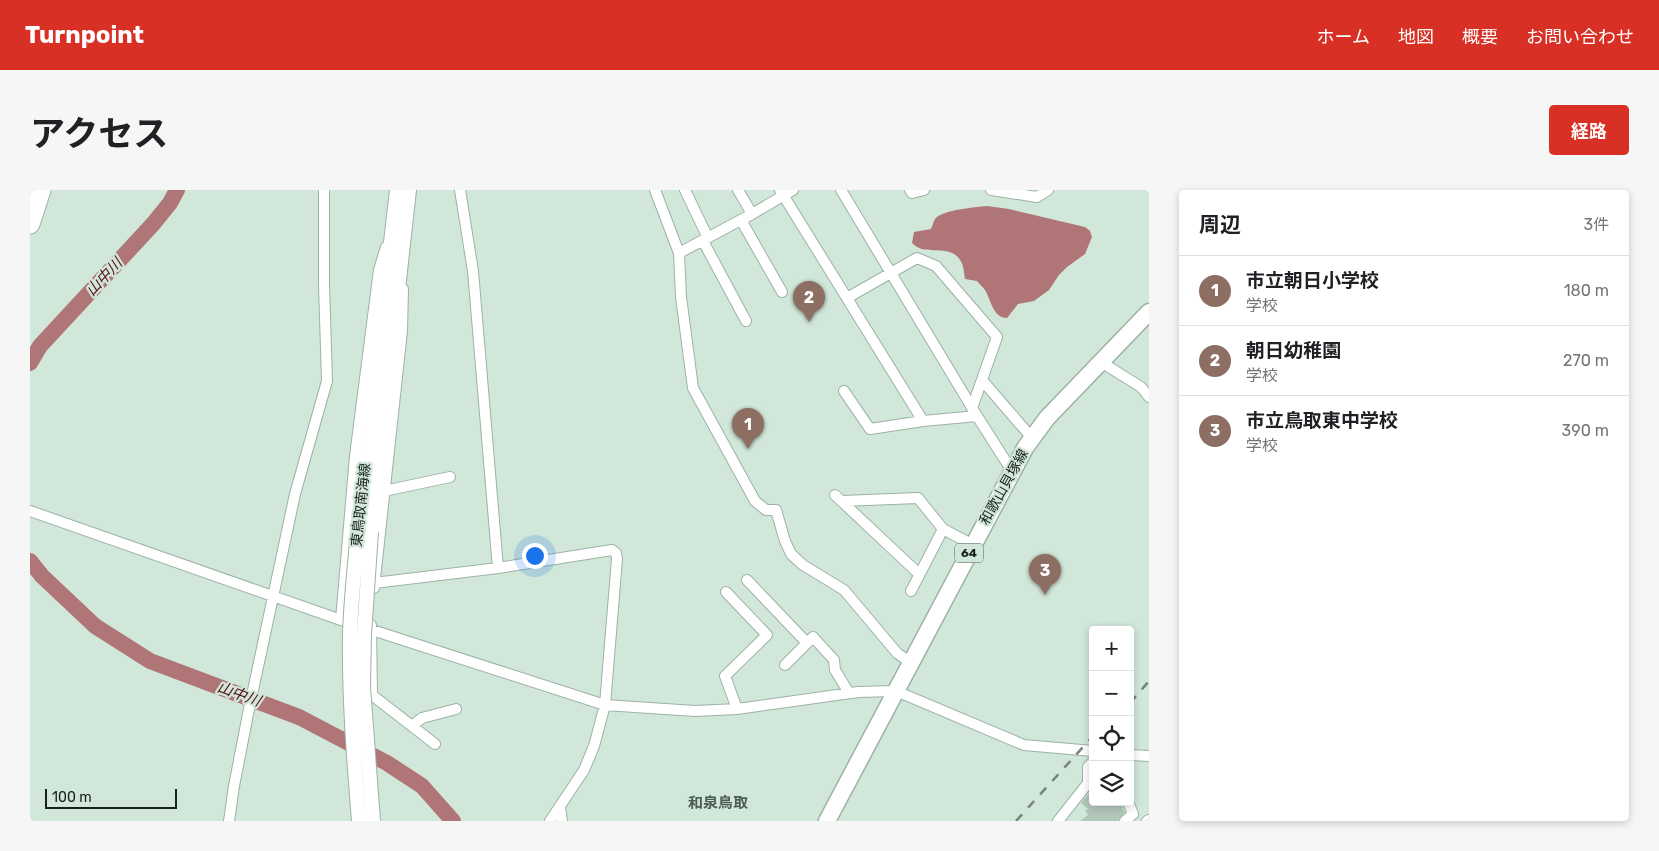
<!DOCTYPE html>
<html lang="ja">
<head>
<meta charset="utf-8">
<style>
	:root { --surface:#fff; --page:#f6f6f6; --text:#202124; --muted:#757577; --line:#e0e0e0; --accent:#d93025 }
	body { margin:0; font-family:Rubik,"Noto Sans JP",sans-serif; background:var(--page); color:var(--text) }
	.controls { position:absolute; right:15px; bottom:15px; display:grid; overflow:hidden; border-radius:5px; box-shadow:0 2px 8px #0003 }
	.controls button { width:45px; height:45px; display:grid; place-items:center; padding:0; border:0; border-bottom:1px solid var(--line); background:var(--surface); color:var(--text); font:25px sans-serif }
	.scale { position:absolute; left:15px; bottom:12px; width:132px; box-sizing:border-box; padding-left:5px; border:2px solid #18201b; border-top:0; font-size:14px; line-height:18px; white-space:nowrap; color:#18201b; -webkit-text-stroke:4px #d1e7d9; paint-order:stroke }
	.you { position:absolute; left:504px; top:365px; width:18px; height:18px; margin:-12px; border:4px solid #fff; border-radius:50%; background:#1a73e8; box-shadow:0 0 0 8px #1a73e833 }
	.badge { display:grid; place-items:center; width:32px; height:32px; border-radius:50%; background:var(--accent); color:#fff; font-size:16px; font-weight:700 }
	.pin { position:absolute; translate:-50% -41px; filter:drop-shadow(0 1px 2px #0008) }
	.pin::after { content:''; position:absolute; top:26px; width:18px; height:15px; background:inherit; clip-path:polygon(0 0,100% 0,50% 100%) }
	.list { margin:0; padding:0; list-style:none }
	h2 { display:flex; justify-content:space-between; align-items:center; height:65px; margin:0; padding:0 20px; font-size:21px }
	h2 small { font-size:16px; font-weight:400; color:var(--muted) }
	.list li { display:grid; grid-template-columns:32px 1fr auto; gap:15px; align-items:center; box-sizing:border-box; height:70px; padding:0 20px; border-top:1px solid var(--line) }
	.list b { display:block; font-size:19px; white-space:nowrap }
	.list p { margin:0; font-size:16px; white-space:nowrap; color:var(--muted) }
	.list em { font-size:16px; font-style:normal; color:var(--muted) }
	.icon { flex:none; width:28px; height:28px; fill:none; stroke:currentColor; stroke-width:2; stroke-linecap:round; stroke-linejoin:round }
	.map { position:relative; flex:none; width:1119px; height:631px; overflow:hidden; border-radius:5px }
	header { display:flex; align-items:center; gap:30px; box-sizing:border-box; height:70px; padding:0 25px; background:var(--accent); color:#fff }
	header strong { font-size:24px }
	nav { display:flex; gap:28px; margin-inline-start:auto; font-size:18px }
	.intro { display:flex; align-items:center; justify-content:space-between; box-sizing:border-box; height:120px; padding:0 30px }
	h1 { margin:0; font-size:35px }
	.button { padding:12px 22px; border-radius:5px; background:var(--accent); color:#fff; font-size:18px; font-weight:700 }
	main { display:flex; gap:30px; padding:0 30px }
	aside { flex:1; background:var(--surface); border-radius:5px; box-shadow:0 2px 8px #0003 }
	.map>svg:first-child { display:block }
</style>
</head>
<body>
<header>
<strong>Turnpoint</strong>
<nav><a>ホーム</a><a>地図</a><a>概要</a><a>お問い合わせ</a></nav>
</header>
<div class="intro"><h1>アクセス</h1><a class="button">経路</a></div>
<main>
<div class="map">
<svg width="1119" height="631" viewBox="0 0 1119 631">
	<rect width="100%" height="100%" fill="#d1e7d9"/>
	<path fill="#b07576" d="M957,16l22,3 76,18 5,4 2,6 -7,17 -18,13 -8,8 -10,15 -15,11 -16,3 -11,14c-14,0 -16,-18 -22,-28 -2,-3 -6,-6 -8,-9l-12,-2c-1,-6 -1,-14 -5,-19 -10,-17 -36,-3 -48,-17l2,-11 17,-3c2,-4 2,-8 5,-11 7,-8 40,-11 51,-12z"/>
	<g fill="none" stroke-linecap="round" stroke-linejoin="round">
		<path stroke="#b07576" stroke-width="16" d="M0,173l10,-17 113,-122 17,-21 7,-13
			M0,371l12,15 53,50 55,35 149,56 88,46 35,23 31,35"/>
	</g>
	<path fill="#b2c8ba" d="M1063,598v14h28l2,6 -1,1 3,3 -8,9h-37l8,-6 -3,-4 3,-2 -7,-6z"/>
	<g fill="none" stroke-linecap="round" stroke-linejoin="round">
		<g stroke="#9db2a5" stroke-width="12">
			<path id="street" d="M430,0l13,81 25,297
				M625,0l24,63 2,44 12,91 62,113 11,9h10l9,31 6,13 12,11 41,25 53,63 14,10
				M655,0l23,48
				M708,0l14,24
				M750,0l143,231
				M811,0l136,226 35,55
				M880,0l2,3 12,-3
				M961,0l46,7 11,-7
				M711,30l41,72
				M673,51l43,80
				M649,63l73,-39 41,-24
				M817,108l70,-40 19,8 61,71 -25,71
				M1071,172l40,25 8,10
				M952,190l50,58
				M814,201l26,38 53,-8 54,-5
				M354,301l66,-14
				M805,305l84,79
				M812,311l76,-3 25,31 30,16
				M0,321l311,109 14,-164 24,-186 7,-23
				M717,390l60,63
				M344,393l124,-15 114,-18 4,3 1,6 -12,146 -11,41 -10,24 -34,51
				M344,398l28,-257 1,-42
				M881,401l32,-62
				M696,402l41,43 -42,41 12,33
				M311,430l264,85 90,6 42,-2 121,-17 38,-1 128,54 69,6
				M341,435l1,70 63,49
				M755,475l28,-28 21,23 1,10 14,23
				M382,536l10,-8 34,-9
				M1100,565l19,1
				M530,617l2,14
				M199,631l5,-35 15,-77 46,-215 32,-113 -3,-96v-95
				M1028,631l30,-38v-16l5,-5
				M1095,631l8,-7 -5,-12
				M1117,631l2,-1"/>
		</g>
		<g stroke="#9db2a5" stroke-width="16">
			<path id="secondary" d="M328,341l39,-341
				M341,342l38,-342"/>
		</g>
		<g stroke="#9db2a5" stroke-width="19">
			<path id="primary" d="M797,631l198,-373 22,-30 102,-106"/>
		</g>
		<g stroke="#9db2a5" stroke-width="21">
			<path id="highway" d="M0,34l11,-34"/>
		</g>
		<use href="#street" stroke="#fff" stroke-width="10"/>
		<use href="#secondary" stroke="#fff" stroke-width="14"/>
		<use href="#primary" stroke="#fff" stroke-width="16"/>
		<use href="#highway" stroke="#fff" stroke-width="19"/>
		<path stroke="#75857b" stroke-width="2.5" stroke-dasharray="9 9" stroke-linecap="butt" d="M1100,513l19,-22
			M986,631l77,-85"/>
		<g stroke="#9db2a5" stroke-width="16" stroke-linecap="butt">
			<path id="secondary-bridge" d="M328,341c-3,34 -7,69 -8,103 -1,62 4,125 9,187
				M341,342l-7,102 -1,53 10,134"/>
		</g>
		<use href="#secondary-bridge" stroke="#fff" stroke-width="14"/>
	</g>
	<g text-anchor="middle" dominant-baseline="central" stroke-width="4.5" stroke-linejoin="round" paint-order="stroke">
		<rect fill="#d1e7d9" stroke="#505c54" stroke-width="1" x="925" y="353.5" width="28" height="19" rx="4"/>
		<g font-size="12" font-weight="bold" fill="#18201b">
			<text x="939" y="363">64</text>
		</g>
		<g font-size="14" fill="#18201b" stroke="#d1e7d9">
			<text transform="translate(974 297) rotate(-61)">和歌山貝塚線</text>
			<text transform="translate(331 315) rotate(-84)">東鳥取南海線</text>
		</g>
		<g font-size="15" font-style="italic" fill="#570e18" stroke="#d1e7d9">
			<text transform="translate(74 87) rotate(-47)">山中川</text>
			<text transform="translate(209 504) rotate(20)">山中川</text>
		</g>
		<g font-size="15" font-weight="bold" fill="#4a5d51" stroke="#d1e7d9">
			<text x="688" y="613">和泉鳥取</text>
		</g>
	</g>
</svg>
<div class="controls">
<button>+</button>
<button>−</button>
<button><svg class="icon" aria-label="locate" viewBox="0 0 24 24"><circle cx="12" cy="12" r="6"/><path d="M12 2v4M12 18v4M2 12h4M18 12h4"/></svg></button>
<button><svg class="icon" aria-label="layers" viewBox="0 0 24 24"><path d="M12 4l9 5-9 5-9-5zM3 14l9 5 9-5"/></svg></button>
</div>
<div class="scale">100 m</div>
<div class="you"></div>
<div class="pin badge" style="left:718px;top:259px;background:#8d6e63">1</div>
<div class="pin badge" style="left:779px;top:132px;background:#8d6e63">2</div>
<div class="pin badge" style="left:1015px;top:405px;background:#8d6e63">3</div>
</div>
<aside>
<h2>周辺<small>3件</small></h2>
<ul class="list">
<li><span class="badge" style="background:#8d6e63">1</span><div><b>市立朝日小学校</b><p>学校</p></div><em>180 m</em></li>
<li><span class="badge" style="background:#8d6e63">2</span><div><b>朝日幼稚園</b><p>学校</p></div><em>270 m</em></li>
<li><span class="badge" style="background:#8d6e63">3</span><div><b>市立鳥取東中学校</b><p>学校</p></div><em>390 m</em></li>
</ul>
</aside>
</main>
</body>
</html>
